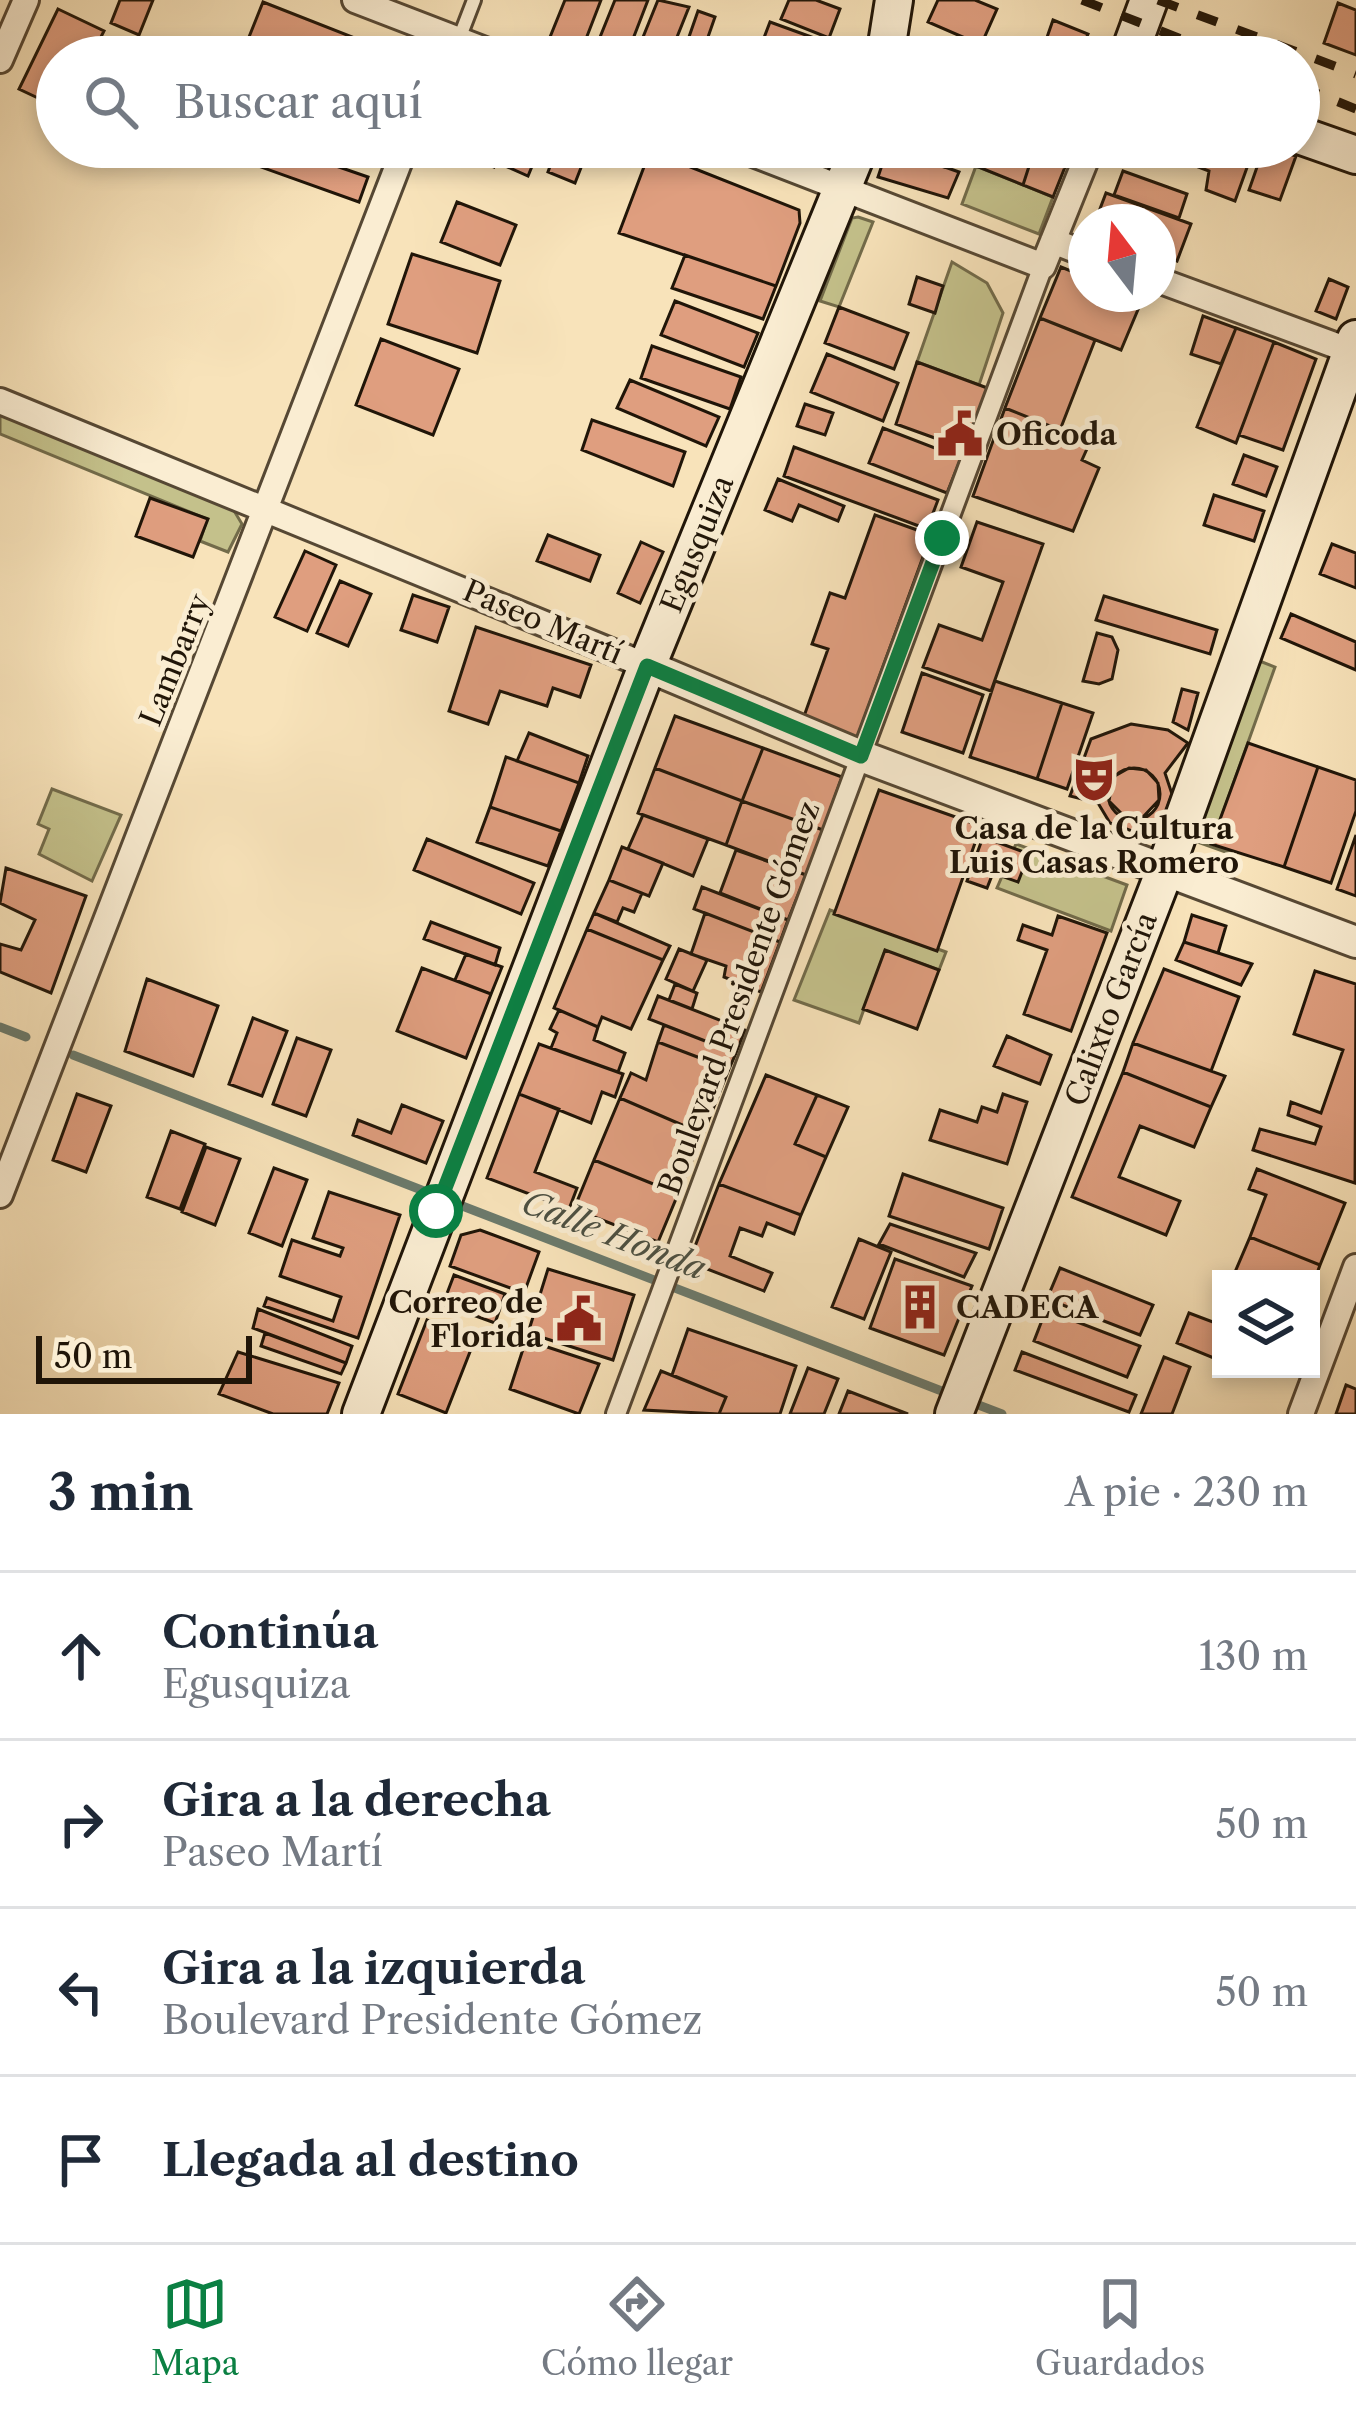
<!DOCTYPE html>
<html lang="es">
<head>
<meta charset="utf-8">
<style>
	:root { --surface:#fff; --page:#f2f2f3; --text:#1f2937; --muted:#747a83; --line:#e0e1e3; --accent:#0b8043 }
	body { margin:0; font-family:"Libre Caslon Text",serif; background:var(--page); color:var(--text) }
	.controls { position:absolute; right:36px; bottom:36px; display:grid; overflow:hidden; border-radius:0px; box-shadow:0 6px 18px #0003 }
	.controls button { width:108px; height:108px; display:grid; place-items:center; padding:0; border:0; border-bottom:3px solid var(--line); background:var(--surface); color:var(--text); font:60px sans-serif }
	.compass { position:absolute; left:1068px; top:204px; width:108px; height:108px; border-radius:50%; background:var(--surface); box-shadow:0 6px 18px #0003; rotate:344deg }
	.scale { position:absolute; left:36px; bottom:30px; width:216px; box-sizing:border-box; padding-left:12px; border:6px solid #201508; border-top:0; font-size:33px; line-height:42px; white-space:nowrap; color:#201508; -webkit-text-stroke:9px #faedd2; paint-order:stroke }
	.stop { position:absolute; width:36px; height:36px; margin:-27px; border:9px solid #0b8043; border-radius:50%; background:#fff }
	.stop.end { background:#0b8043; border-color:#fff; box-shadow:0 3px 12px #0008 }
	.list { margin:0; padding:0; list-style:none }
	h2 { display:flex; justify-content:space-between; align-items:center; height:156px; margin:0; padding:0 48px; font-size:51px }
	h2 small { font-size:39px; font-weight:400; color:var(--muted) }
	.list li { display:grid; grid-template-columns:78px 1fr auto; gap:36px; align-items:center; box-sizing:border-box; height:168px; padding:0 48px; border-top:3px solid var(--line) }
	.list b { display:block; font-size:45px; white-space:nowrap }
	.list p { margin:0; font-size:39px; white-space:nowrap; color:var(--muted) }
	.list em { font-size:39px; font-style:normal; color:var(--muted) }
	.icon { flex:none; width:66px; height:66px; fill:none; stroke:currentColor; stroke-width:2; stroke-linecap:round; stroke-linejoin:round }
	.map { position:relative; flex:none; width:1356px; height:1414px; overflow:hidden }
	.search { position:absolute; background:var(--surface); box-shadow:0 6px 18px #0003; left:36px; right:36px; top:36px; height:132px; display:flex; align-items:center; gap:30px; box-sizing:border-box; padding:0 42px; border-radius:66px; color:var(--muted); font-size:45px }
	.sheet { height:828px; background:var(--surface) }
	nav { display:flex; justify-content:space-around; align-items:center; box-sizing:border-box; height:168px; border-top:3px solid var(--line); background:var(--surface); font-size:33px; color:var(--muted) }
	nav a { display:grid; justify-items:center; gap:6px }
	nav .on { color:var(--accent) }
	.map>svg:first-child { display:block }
</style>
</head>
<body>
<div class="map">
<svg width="1356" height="1414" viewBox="0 0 1356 1414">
	<rect width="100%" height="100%" fill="#f8e3ba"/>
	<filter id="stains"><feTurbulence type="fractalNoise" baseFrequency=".00167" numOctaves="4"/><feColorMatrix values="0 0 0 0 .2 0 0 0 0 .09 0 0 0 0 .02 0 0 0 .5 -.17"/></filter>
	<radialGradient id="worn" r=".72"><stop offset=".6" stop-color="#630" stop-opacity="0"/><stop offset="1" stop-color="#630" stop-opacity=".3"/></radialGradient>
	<path fill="#c4c18b" stroke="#726b4a" stroke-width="3" d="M976,166l77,31 -14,37 -77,-30z
		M858,217l15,5 -34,85 -19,-6 32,-83z
		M952,262l35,21 16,30 -24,72 -62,-23z
		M0,414l230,90 12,20 -14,28 -28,-11 7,-22 -207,-85z
		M1257,660l18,7 -63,176 25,13 -45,-16z
		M52,789l69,26 -29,66 -53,-27 10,-25 -11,-5z
		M1016,844l111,41 -16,46 -114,-43z
		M830,910l116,42 -7,18 -54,-19 -26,72 -65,-23z"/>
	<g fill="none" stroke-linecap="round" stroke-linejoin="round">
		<path stroke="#6b7a6c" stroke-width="9" d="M0,1027l26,10
			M73,1055l364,141
			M452,1202l500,193
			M968,1401l34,13"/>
	</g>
	<path fill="#df9e7f" stroke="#201508" stroke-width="3" fill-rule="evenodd" d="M120,0h33l-14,35 -28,-12z
		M565,0h36l-22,57 -33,-10z
		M615,0h33l-22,57h-34z
		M658,0l31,7 -20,50h-34z
		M789,0h27l24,9 -11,29 -48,-19z
		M938,0h37l22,9 -16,36 -53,-23z
		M263,2l97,38 -7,17h-112z
		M1338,3l18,7v45l-32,-12z
		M58,9l46,22 -13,26h-34v50l-38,-18z
		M698,11l17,6 -14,40h-19z
		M1053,20l35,14 -9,21 -34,-12z
		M770,22l69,25 -3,10h-60l-17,-6z
		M237,147h44l87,30 -9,25 -126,-45z
		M461,147h41l-8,20 -36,-14z
		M511,147h29l-12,29 -25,-11z
		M557,147h32l-14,36 -27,-11z
		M888,147h63l-7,20z
		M888,147l71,25 -11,26 -70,-21z
		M985,147l47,10 -9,28 -47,-19z
		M1146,147h106l2,1 -19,53 -29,-11 3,-19z
		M1264,147l32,9 -16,44 -31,-10z
		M650,151l149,59 1,13 -24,63 -157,-53z
		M1032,157l33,10 -12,30 -30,-12z
		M1123,171l64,23 -8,24 -65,-23z
		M1106,193l85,31 -14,37 -19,-7v-32h-63z
		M457,202l59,23 -16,40 -59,-23z
		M412,254l88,27 -23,72 -89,-29z
		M685,255l91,31 -13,33 -91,-31z
		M1061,267l25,10v17l56,6 -21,50 -81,-32z
		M917,277l26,9 -8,27 -26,-9z
		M1329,279l19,8 -12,32 -20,-8z
		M675,301l83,32 -14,34 -83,-32z
		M839,307l69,26 -14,36 -69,-26z
		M1203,316l33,12 -15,36 -30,-10z
		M1040,318l55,22 -35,90 -55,-22z
		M1236,328l38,14 -38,101 -39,-16z
		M381,339l78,30 -26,66 -77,-30z
		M1274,342l42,17 -33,91 -44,-15z
		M652,346l89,31 -11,32 -89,-31z
		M827,354l71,29 -15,38 -72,-29z
		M917,362l73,27 -22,61 -72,-26z
		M630,380l89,37 -13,29 -89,-38z
		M805,404l28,9 -8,22 -28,-9z
		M1005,408l85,34 -8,18 17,8 -26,63 -100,-35z
		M592,420l93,32 -12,34 -91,-36z
		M883,428l78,30 -14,35 -78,-30z
		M794,447l144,53 -11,29 -143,-53z
		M1244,455l33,12 -11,29 -33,-12z
		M778,479l66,27 -6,15 -39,-16 -7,16 -27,-11z
		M1214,495l50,16 -10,30 -50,-16z
		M150,498l58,21 -15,38 -57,-21z
		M875,515l56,20 -74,203 -54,-19 25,-70 -16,-5 18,-51 15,5z
		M977,522l66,22 -52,147 -68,-24 16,-42 43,15 21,-58 -42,-15z
		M548,535l52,20 -10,26 -53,-20z
		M641,542l22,10 -23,51 -22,-10z
		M1332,544l24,9v35l-36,-14z
		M305,551l31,14 -29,66 -32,-14z
		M340,581l31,13 -23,52 -31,-13z
		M413,595l36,12 -12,35 -36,-12z
		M1104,596l113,34 -7,24 -114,-34z
		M1291,614l65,28v28l-75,-32z
		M476,627l115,38 -11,32 -27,-9 -6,18 -47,-15 -12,33 -39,-13z
		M1097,633l15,4 6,13 -6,29 -13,5 -16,-3z
		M922,673l61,22 -20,58 -61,-21z
		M995,681l67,22 -25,76 -67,-22z
		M1182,689l16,4 -10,37 -15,-8z
		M1062,703l31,10 -26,76 -30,-10z
		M675,716l88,32 -21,53 -87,-33z
		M1131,724l37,6 20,13 -23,30 7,21 -8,23 -32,14 -22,-8 -12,-20 -28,-7 21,-57zM1129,768l17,2 12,13 1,17 -17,18h-16l-17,-17 4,-24z
		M529,733l59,23 -9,27 -62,-22z
		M1248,743l70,24 -34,100 -73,-23z
		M763,748l79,29 -19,53 -81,-29z
		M506,757l73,26 -18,48 -71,-24z
		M1318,767l38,13v31l-25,72 -47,-16z
		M655,768l87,33 -16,44 -88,-32z
		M1108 794a26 26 0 1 1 52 0a26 26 0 1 1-52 0Z
		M879,790l102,36 -44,125 -103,-37z
		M742,801l81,29 -17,45 -80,-30z
		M490,807l71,24 -13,35 -71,-24z
		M643,815l65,24 -15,37 -65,-27z
		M1356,835v61l-19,-7z
		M983,837l46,17 -11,28 -25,-9 -6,15 -20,-7z
		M427,839l107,44 -13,31 -107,-44z
		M622,847l41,16 -14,33 -40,-16z
		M736,850l70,25 -18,45 -68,-27z
		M6,868l80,28 -35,97 -51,-21v-28l21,6 14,-30 -35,-17z
		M609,880l33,13 -8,19 -11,-4 -6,14 -23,-9z
		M702,887l86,33 -8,22 -86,-33z
		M594,913l76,33 -7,14 -76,-31z
		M705,913l75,29 -19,50 -37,-15 2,-11 -35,-12z
		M1192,915l34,11 -8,27 -34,-11z
		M1058,916l49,17 -36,98 -47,-17 23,-64 -29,-10 5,-15 29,10z
		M431,922l69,26 -5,17 -71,-26z
		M587,929l76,31 -32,69 -29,-12 -4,10 -44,-19z
		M1184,942l68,22 -11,21 -65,-25z
		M679,949l28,11 -14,31 -27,-12z
		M885,950l54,20 -22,59 -54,-20z
		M466,954l36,13 -11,27 -36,-14z
		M422,968l69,26 -25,64 -69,-27z
		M1164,969l75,28 -28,74 -78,-28z
		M1315,971l41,13 -1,199 -102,-33 7,-21 55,15 6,-17 -33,-12 3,-13 30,11 22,-63 -49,-16z
		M147,979l71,27 -25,70 -68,-25z
		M675,984l22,9 -5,16 -23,-9z
		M658,996l87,34 -9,23 -87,-34z
		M559,1010l39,17 -4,13 31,13 -7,19 -67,-24 6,-15 -7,-4z
		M253,1018l34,13 -25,65 -33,-12z
		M664,1025l72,28 -7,16 -71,-27z
		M1007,1036l44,19 -11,29 -46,-18z
		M297,1038l34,12 -25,66 -33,-12z
		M658,1042l71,27 -26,65 -83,-36 11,-25 15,7z
		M1133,1043l92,33 -14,31 -88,-35z
		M539,1044l84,30 -8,23 -13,-5 -11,31 -72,-29z
		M1123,1072l88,35 -17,40 -54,-21 -21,51 61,24 -14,34 -94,-38z
		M766,1075l51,20 -22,49 31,13 -25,58 -82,-31z
		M77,1094l34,12 -25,66 -33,-12z
		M519,1094l40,15 -24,63 42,16 -8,21 -82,-31z
		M1003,1094l24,8 -20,62 -77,-24 10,-30 37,12 5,-15 15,5z
		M817,1095l31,12 -22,50 -31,-13z
		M620,1098l83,36 -25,60 -84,-34z
		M402,1105l41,16 -17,42 -73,-28 5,-15 33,13z
		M171,1131l34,13 -25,65 -33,-12z
		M206,1147l34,12 -25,66 -33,-13z
		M594,1160l84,34 -20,48 -84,-33z
		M274,1168l33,12 -25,66 -33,-13z
		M1257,1169l88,34 -25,62 -70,-28 16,-42 -17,-6z
		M903,1174l100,34 -14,41 -100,-33z
		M719,1184l82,31 -7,19 -27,-11 -5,13 -22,-8 -10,28 42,17 -8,18 -75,-29z
		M329,1192l71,23 -42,123 -94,-32 3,-8 66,23 8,-24 -61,-21 12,-36 48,16 3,-8 -30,-10z
		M890,1224l86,29 -12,24 -85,-33z
		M480,1230l59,22 -15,41 -74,-27 11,-31z
		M1250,1237l70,28 -9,25v-11h-58l-18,-7z
		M859,1239l32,13 -27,67 -32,-12z
		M895,1259l77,27 -28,69 -74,-27z
		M1060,1268l93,37 -13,30 -93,-36z
		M548,1269l86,26 -21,65 -85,-27z
		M454,1275l51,19 -10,29 -52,-19z
		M258,1309l94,37 -6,17 -93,-35z
		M1046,1310l94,36 -13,31 -93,-36z
		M1189,1313l32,12v36l-44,-18z
		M427,1320l48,19 -29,74 -48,-19z
		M688,1329l108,37 -16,48h-61l7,-17 -54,-22z
		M265,1333l81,30 -5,11 -80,-28z
		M526,1340l73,24 -20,50 -69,-25z
		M238,1352l101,31 -12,31h-54l-54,-20z
		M1022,1352l114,43 -7,17 -114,-42z
		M1164,1357l26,10 -18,47h-31z
		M808,1368l30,11 -14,35h-34z
		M661,1371l65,26 -7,17 -75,-4z
		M1346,1385l10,4v25h-20z
		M848,1391l60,23h-69z"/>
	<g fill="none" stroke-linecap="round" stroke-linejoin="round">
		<g stroke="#564834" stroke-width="18">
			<path id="service" d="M459,39l15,-39"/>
		</g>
		<g stroke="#564834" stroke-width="24">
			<path id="pedestrian" d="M616,1414l427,-1148"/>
		</g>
		<g stroke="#564834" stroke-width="30">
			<path id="minor" d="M355,0l148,57
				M0,60l26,-60
				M735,147l308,119 48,-119
				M1053,241l33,13
				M1158,280l198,73
				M0,401l647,265
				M0,1195l405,-1048
				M1301,1414l55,-147"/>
		</g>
		<g stroke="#564834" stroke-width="36">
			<path id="tertiary" d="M647,666l214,90 495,186"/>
		</g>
		<g stroke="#201508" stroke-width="42">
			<path id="secondary" d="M885,57l9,-57
				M1128,57l21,-57
				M1299,135l57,20
				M361,1414l286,-748 212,-519
				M954,1414l211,-544 191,-531"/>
		</g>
		<use href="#service" stroke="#faedd2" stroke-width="12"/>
		<use href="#pedestrian" stroke="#faedd2" stroke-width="18"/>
		<use href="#minor" stroke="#faedd2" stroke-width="24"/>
		<use href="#tertiary" stroke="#faedd2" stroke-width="30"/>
		<use href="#secondary" stroke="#faedd2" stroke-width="36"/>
		<path stroke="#201508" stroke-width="9" stroke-dasharray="21 21" stroke-linecap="butt" d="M1082,0l145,57
			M1158,0l198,74
			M1299,86l57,23"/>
	</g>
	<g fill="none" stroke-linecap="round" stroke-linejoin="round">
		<path stroke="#0b8043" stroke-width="15" d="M436,1211l211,-545 214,90 81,-218"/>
	</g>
	<defs>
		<g id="civic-bare" transform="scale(3.6)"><path d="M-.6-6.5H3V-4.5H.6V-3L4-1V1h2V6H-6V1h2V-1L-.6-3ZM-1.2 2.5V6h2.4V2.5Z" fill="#8f2418" stroke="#faedd2" stroke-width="2.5" paint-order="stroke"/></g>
		<g id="theatre-bare" transform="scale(3.6)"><path d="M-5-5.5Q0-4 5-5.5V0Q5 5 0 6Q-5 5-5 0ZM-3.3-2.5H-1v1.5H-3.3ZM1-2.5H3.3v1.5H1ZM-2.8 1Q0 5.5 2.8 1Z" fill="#8f2418" stroke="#faedd2" stroke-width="2.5" paint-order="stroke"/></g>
		<g id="building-bare" transform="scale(3.6)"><path d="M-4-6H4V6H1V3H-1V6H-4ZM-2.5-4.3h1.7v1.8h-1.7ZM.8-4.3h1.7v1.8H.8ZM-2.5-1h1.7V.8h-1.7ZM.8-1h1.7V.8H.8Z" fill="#8f2418" stroke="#faedd2" stroke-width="2.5" paint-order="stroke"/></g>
	</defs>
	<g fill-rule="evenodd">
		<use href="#civic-bare" x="960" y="434"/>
		<use href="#theatre-bare" x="1094" y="779"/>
		<use href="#building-bare" x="920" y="1307"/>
		<use href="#civic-bare" x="579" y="1319"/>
	</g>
	<g text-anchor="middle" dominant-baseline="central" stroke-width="10" stroke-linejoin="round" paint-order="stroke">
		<g font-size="30" font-weight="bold" fill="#201508" stroke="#faedd2" text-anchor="start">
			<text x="996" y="434">Oficoda</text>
			<text x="1094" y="828" text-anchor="middle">Casa de la Cultura<tspan x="1094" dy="34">Luis Casas Romero</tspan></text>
			<text x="543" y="1302" text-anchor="end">Correo de<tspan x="543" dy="34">Florida</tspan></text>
			<text x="956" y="1307">CADECA</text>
		</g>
		<g font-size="30" fill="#201508" stroke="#faedd2">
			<text transform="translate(697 544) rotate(-68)">Egusquiza</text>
			<text transform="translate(543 622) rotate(23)">Paseo Martí</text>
			<text transform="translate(175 660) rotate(-68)">Lambarry</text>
			<text transform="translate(739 998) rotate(-70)">Boulevard Presidente Gómez</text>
			<text transform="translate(1111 1009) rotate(-69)">Calixto García</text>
		</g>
		<g font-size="33" font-style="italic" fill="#4c5042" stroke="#faedd2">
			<text transform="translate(614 1235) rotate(21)">Calle Honda</text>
		</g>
	</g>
	<rect width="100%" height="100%" filter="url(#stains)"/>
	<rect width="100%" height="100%" fill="url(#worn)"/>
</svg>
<div class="controls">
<button><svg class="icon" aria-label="layers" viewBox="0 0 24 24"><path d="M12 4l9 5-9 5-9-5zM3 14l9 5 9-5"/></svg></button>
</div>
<svg class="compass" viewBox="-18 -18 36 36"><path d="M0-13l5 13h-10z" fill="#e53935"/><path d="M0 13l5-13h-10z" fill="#747a83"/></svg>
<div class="scale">50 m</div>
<div class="stop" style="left:436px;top:1211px"></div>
<div class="stop end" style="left:942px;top:538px"></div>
<div class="search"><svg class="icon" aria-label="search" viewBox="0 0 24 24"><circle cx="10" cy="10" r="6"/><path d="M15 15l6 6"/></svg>Buscar aquí</div>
</div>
<section class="sheet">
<h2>3 min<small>A pie · 230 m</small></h2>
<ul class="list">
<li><svg class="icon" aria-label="ahead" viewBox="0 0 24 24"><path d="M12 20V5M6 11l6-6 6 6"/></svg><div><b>Continúa</b><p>Egusquiza</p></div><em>130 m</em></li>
<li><svg class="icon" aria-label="right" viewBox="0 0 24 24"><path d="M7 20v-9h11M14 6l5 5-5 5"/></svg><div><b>Gira a la derecha</b><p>Paseo Martí</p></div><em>50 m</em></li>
<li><svg class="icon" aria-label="left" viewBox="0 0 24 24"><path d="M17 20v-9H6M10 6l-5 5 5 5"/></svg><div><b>Gira a la izquierda</b><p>Boulevard Presidente Gómez</p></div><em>50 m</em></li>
<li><svg class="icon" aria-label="arrive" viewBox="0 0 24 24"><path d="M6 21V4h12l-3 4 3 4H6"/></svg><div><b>Llegada al destino</b></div></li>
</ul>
</section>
<nav>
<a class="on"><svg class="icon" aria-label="map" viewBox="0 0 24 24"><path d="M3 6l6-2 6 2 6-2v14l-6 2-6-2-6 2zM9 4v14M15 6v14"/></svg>Mapa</a>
<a><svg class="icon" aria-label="directions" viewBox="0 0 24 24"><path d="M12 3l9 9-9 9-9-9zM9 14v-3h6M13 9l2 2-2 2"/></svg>Cómo llegar</a>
<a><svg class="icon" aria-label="saved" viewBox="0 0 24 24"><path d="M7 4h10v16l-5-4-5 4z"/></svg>Guardados</a>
</nav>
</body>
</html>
